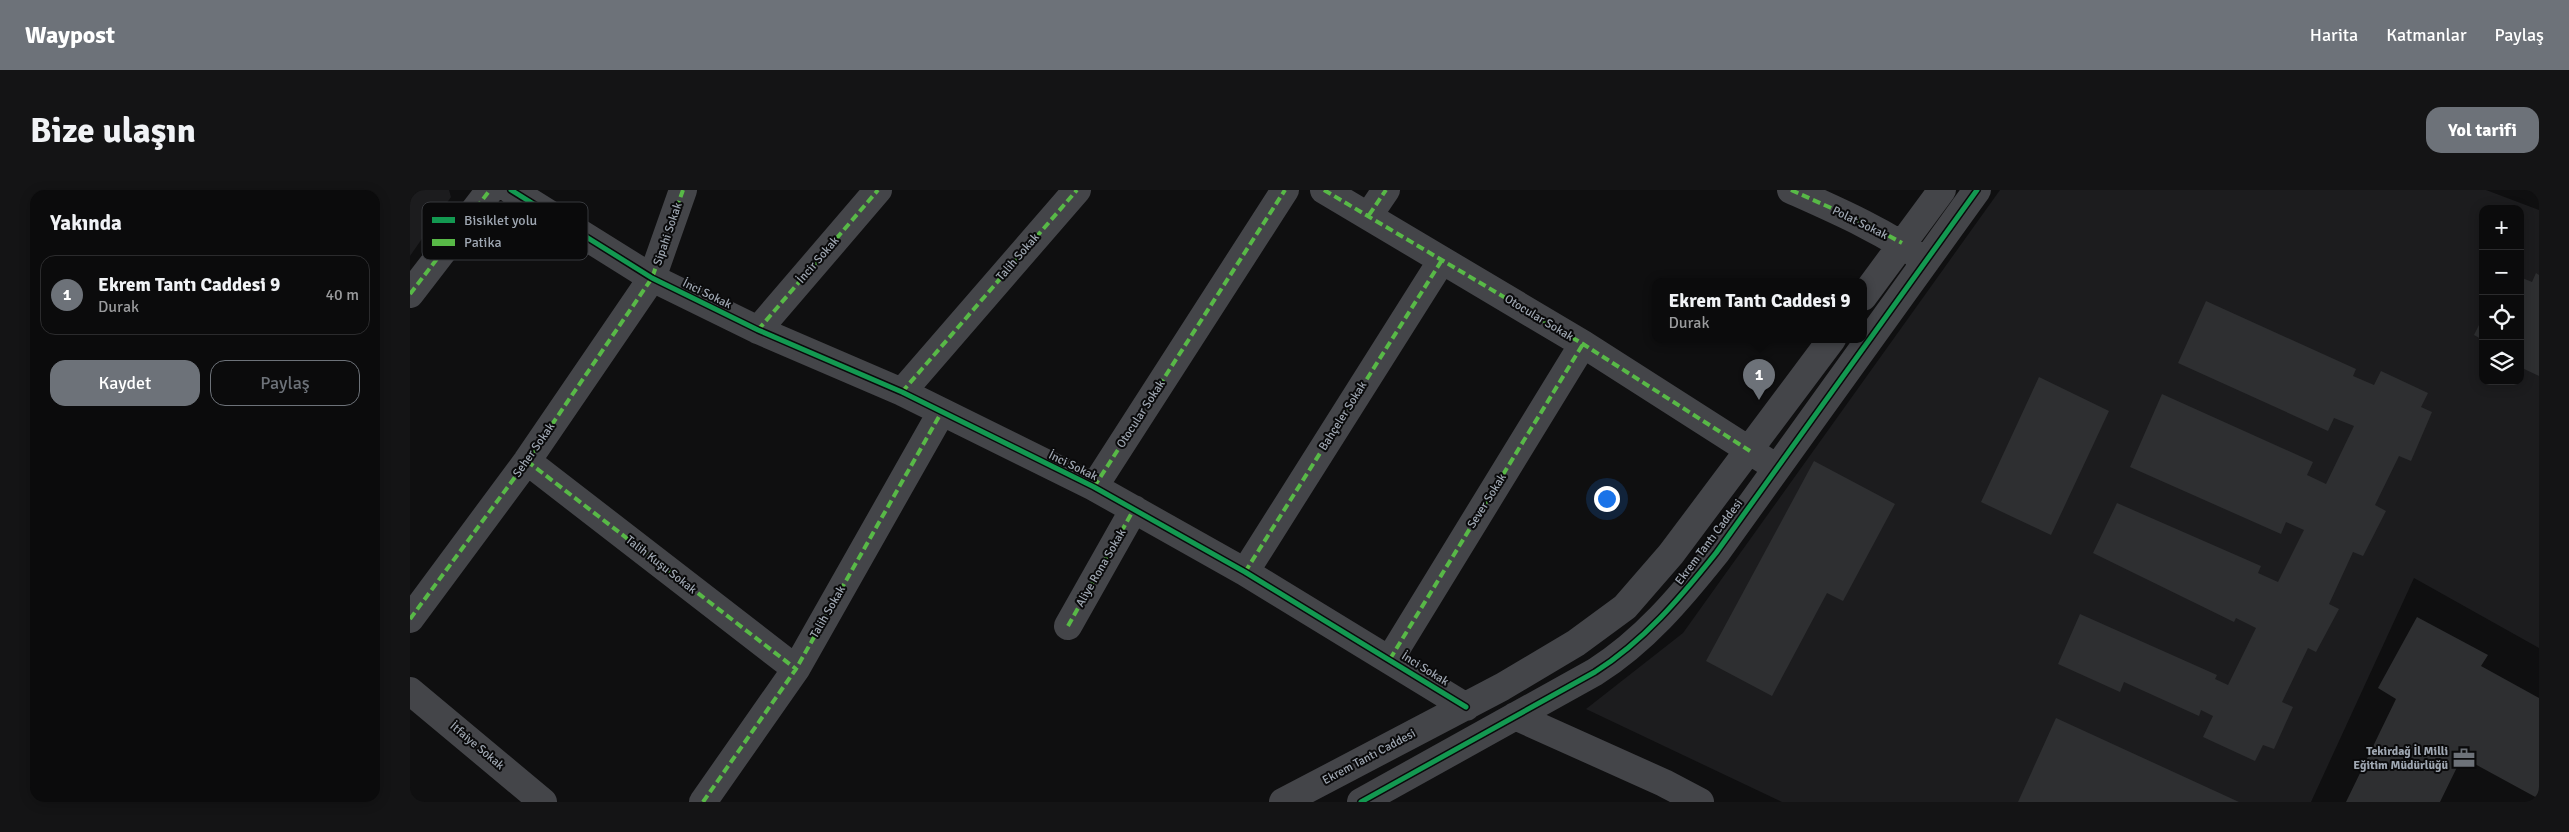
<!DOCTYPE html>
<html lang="tr">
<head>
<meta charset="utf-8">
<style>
	:root { --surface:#0b0b0c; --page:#141415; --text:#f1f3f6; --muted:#9a9b9d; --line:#2b2b2d; --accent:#6d7279 }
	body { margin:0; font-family:Signika,sans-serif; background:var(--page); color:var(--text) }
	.controls { position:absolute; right:15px; top:15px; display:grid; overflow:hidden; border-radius:10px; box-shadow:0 2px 12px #0003 }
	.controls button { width:45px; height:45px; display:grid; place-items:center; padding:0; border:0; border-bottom:1px solid var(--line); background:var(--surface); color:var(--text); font:25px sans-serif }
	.you { position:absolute; left:1196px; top:308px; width:18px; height:18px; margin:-12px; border:4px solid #fff; border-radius:50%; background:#1a73e8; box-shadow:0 0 0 8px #1a73e833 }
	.badge { display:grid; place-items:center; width:32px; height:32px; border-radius:50%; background:var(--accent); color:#fff; font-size:16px; font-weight:700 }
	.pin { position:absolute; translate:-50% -41px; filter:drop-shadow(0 1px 2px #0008) }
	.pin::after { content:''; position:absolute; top:26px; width:18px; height:15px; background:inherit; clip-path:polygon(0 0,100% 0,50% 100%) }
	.popup { position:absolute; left:1242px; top:88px; width:215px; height:65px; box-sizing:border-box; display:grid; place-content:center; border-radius:10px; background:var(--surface); filter:drop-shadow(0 1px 4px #0005); font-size:16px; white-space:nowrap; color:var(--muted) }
	.popup b { font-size:19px; color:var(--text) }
	.popup::after { content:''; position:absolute; left:50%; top:100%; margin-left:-10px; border:10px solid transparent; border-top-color:var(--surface) }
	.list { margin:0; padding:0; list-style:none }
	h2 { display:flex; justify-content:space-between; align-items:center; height:65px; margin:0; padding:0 20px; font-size:21px }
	h2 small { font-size:16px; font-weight:400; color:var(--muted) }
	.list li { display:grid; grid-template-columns:32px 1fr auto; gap:15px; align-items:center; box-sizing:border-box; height:80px; margin:0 10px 10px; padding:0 10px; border:1px solid var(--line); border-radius:15px }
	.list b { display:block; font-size:19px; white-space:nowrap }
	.list p { margin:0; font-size:16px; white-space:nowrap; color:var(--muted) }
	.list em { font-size:16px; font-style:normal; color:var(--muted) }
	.actions { display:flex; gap:10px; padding:15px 20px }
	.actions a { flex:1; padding:11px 0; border:1px solid var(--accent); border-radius:15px; text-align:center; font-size:18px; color:var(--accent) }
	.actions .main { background:var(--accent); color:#fff }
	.icon { flex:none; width:28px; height:28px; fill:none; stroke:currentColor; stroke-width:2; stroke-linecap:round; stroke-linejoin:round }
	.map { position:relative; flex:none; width:2129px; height:612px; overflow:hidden; border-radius:15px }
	header { display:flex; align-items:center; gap:30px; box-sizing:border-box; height:70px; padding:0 25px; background:var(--accent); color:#fff }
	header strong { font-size:24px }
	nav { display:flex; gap:28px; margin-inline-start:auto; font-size:18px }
	.intro { display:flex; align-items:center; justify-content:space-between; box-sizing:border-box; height:120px; padding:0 30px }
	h1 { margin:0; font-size:35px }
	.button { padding:12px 22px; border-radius:15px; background:var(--accent); color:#fff; font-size:18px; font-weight:700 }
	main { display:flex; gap:30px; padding:0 30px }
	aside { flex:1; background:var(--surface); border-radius:15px; box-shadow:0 2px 12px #0003 }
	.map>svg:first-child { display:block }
</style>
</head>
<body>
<header>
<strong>Waypost</strong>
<nav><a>Harita</a><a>Katmanlar</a><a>Paylaş</a></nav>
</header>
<div class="intro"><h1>Bize ulaşın</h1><a class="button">Yol tarifi</a></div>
<main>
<aside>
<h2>Yakında<small></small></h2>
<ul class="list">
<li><span class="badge">1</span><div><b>Ekrem Tantı Caddesi 9</b><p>Durak</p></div><em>40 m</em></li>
</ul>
<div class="actions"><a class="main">Kaydet</a><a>Paylaş</a></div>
</aside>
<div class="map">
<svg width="2129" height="612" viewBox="0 0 2129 612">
	<rect width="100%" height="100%" fill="#0f0f10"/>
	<path fill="#1c1c1e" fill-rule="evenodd" d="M0,0h39l2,7 -41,59z
		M1590,0h486l53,20v438l-125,-70 -103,224h-529l-196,-93 97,-76zM2073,19h37v172h-37z"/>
	<path fill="#2e2f31" d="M2126,83l3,2v101l-19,-9v-90l12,5z
		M1796,111l150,68 -3,7 21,9 7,-14 47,22 -7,14 11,5 -21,49 -12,-5 -24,49 11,6 -23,45 -10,-4 -24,52 10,5 -23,43 -8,-4 -26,54 11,5 -19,42 -11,-4 -8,16 -52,-24 10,-21 -12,-6 -2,6 -75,-34 -4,10 -62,-28 22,-50 137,61 -2,4 13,6 28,-57 -20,-10 -2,4 -141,-69 24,-50 144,63 -3,7 20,9 26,-52 -18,-8 -5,12 -151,-67 32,-73 151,68 -6,13 19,9 28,-58 -20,-8 -6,13 -150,-68z
		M2073,127v23l-9,-5z
		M1629,187l70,34 -58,124 -70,-33z
		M1404,271l81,43 -52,97 -16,-8 -55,103 -66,-35z
		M2007,427l71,38 -7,11 58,32v101l-77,-42 -22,45h-94l50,-103 -18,-11z
		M1646,528l183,84h-221z"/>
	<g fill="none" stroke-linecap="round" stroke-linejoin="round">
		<path stroke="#444549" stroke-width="28" d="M101,0l141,88 106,52 144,62 192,95 151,85 221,135
			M914,0l259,154 183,117
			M1381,0c47,21 93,41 135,71
			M959,25l17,-25
			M0,104l80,-104
			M1453,107l79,-107
			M348,140l120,-140
			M492,202l175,-202
			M117,271l269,208
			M684,297l191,-297
			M835,382l197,-312
			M0,429l117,-158 125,-183 31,-88
			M658,436l66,-117
			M980,469l193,-315
			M0,501l133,111
			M1105,526l149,67 36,19
			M293,612l93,-133 145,-256
			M873,612l219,-115 74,-44 49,-36 46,-53 161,-215
			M951,612l234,-130c49,-31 85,-74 121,-119l261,-363"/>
		<path stroke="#58b947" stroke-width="4" stroke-dasharray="8 4" stroke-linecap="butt" d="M914,0l259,154 167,107
			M1381,0l76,34 35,19
			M959,25l17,-25
			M0,104l80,-104
			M348,140l120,-140
			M492,202l175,-202
			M117,271l269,208
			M684,297l191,-297
			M835,382l197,-312
			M0,429l117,-158 125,-183 31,-88
			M658,436l66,-117
			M980,469l193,-315
			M293,612l93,-133 145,-256"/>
		<g stroke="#0a0a0b" stroke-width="8">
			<path id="cycleway" d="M101,0l141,88 106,52 144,62 192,95 151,85 221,135
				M951,612l234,-130c49,-31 85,-74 121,-119l261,-363"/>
		</g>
		<use href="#cycleway" stroke="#139951" stroke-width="5"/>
	</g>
	<defs>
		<g id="office-bare" transform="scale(1.725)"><path d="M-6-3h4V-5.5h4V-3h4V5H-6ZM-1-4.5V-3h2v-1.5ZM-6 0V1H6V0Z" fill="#6d7279" stroke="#0a0a0b" stroke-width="2.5" paint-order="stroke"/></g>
	</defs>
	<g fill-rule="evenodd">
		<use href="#office-bare" x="2054" y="568"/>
	</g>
	<g text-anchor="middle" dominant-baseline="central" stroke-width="4" stroke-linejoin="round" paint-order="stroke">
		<g font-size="12" fill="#9fa7b2" stroke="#0a0a0b">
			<text transform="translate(1450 33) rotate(26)">Polat Sokak</text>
			<text transform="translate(258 44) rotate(-71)">Sipahi Sokak</text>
			<text transform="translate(608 67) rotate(-49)">Talih Sokak</text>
			<text transform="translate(408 70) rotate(-49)">İncir Sokak</text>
			<text transform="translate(297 104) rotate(26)">İnci Sokak</text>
			<text transform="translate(1129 128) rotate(31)">Otocular Sokak</text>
			<text transform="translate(731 224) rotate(-57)">Otocular Sokak</text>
			<text transform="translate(933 226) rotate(-58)">Bahçeler Sokak</text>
			<text transform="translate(124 260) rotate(-55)">Seher Sokak</text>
			<text transform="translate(663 276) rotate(26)">İnci Sokak</text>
			<text transform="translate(1077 311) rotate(-58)">Sever Sokak</text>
			<text transform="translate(1299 352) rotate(-53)">Ekrem Tantı Caddesi</text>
			<text transform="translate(251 375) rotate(38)">Talih Kuşu Sokak</text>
			<text transform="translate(691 378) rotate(-60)">Aliye Rona Sokak</text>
			<text transform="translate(418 422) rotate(-60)">Talih Sokak</text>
			<text transform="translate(1015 479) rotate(32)">İnci Sokak</text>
			<text transform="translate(67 556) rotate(40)">İtfaiye Sokak</text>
			<text transform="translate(959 567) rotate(-28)">Ekrem Tantı Caddesi</text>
		</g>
		<g font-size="12" font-weight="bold" fill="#9fa7b2" stroke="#0a0a0b" text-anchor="end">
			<text x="2038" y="561">Tekirdağ İl Milli<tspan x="2038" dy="14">Eğitim Müdürlüğü</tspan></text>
		</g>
	</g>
	<rect x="12" y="12" width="166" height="58" rx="8" fill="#0a0a0b" stroke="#37393d" stroke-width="1"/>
	<rect x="22" y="27" width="23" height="6" fill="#139951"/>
	<rect x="22" y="49" width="23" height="7" fill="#58b947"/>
	<g font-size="14" fill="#9fa7b2">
		<text x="54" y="35">Bisiklet yolu</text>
		<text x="54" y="57">Patika</text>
	</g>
</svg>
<div class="controls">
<button>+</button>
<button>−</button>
<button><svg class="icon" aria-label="locate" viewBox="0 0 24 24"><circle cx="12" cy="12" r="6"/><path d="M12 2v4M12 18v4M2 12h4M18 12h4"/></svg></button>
<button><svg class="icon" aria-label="layers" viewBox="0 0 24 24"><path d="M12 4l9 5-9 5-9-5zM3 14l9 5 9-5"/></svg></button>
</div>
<div class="you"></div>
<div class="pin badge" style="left:1349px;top:210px">1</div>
<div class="popup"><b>Ekrem Tantı Caddesi 9</b>Durak</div>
</div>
</main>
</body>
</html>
